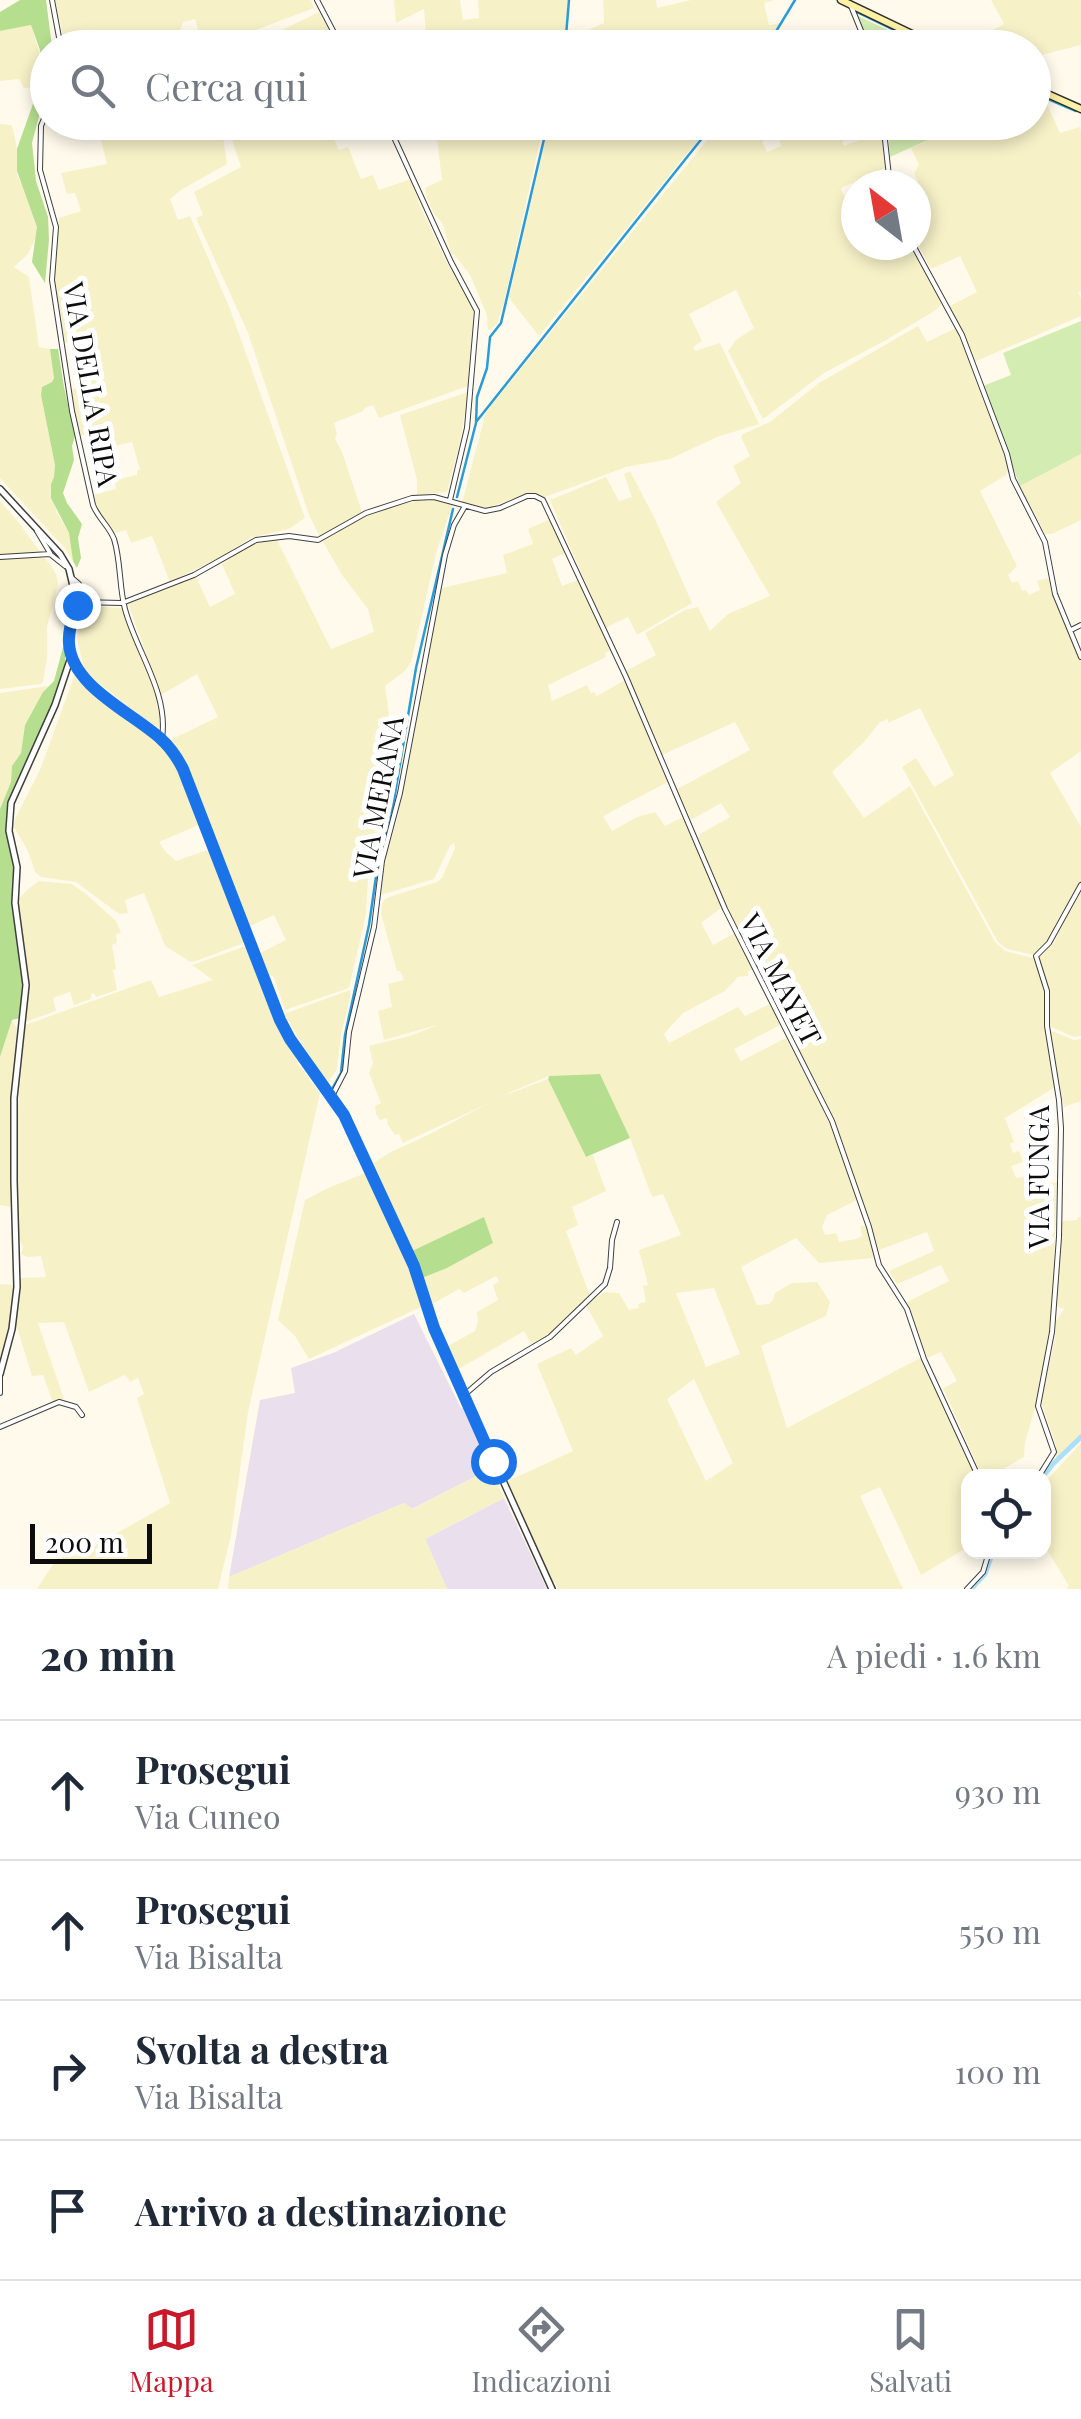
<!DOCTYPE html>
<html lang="it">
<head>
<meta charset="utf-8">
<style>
	:root { --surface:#fff; --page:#f2f2f3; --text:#1f2937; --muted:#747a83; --line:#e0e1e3; --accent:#c61929 }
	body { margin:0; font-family:"Playfair Display",serif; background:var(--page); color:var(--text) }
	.controls { position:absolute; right:30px; bottom:30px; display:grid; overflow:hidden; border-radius:20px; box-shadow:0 5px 15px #0003 }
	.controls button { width:90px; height:90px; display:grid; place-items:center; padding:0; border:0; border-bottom:2px solid var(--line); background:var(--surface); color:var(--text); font:50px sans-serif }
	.compass { position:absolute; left:841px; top:170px; width:90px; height:90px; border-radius:50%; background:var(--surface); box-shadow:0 5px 15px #0003; rotate:329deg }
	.scale { position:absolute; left:30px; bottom:25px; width:122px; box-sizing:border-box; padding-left:10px; border:5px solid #0c0c0c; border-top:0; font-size:28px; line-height:35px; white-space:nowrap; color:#0c0c0c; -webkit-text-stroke:8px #fff; paint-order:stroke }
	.stop { position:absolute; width:30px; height:30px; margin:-22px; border:8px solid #1a73e8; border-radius:50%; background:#fff }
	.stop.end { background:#1a73e8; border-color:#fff; box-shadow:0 2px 10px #0008 }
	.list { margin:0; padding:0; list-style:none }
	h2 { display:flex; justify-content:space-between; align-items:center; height:130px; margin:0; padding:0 40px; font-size:42px }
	h2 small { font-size:32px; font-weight:400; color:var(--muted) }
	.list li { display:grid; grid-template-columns:65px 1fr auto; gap:30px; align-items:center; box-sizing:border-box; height:140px; padding:0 40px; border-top:2px solid var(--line) }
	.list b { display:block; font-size:38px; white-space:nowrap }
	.list p { margin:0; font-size:32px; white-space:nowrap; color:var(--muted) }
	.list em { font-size:32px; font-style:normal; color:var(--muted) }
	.icon { flex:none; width:55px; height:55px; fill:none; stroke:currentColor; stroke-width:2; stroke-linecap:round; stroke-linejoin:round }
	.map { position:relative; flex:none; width:1081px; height:1589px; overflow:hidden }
	.search { position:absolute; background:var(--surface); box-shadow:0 5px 15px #0003; left:30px; right:30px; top:30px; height:110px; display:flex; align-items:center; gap:25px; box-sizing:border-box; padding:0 35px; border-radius:55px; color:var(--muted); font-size:38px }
	.sheet { height:690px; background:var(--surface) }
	nav { display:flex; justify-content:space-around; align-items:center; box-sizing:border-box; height:140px; border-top:2px solid var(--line); background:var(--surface); font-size:28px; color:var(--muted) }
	nav a { display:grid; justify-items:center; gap:5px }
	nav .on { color:var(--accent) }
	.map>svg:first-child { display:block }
</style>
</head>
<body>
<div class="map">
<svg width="1081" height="1589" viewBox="0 0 1081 1589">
	<rect width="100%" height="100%" fill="#fffaeb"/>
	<path fill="#eadfec" d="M414,1314l47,94h3l28,60 -80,41 -8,-6 -175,74 31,-177 35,-7 -4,-25 42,-15z
		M504,1498l43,91h-100l-22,-50z"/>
	<path fill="#f7f1c8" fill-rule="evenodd" d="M55,0h256l3,8 -87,33 -21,6h-3l-8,-28 -12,3 -4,12 -13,4 2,9 -81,1 -4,-13 -20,1z
		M394,0h66l3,20 16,-2 -1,-18h90l-2,31 -4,16h-135l-3,-38 -28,14z
		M603,0h53l1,8 34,-8h83l-10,3 5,22 11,-2 -17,24h-197l2,-13h11l25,-11z
		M991,0h90v45l-47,12v-9l-73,-1 43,-23z
		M319,12l20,35h-109l40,-11z
		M31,25l11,37 -6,25 -12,1 -5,-9 -19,2v-50z
		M1034,95l11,5 15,33 20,-6 1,5v159l-3,1 3,6v18l-107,46 -24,-56 27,-14 -17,-36 -29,13 -15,-28v-45l7,-4 -9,-19 5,-8 -8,-17 54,-25 69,-1z
		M142,123h79l6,41 -46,26 -11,9 8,21 12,-4 40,93 75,209 -16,11 -39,9 -25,17 -55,27 -18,-46 -21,7 -5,-13 -11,3 -19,-26 -2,-12 22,-6 -1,-9 22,-5v-4l3,-2 -8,-27 -22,5 -5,-18 -25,7 -10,-46 21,-6 -4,-19 4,-2 -5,-24 -21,4 -8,-40 -2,-29 4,-56 22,-7 -6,-18 -8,1 -6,-21 46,-9 -7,-28 43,-9z
		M231,123h78l5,8 9,-3 5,9 6,2 5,11 9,-3 13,32 12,-4 6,15 32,-11 9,27 28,59 26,44 -6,77 -89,32 -6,-13 -8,3 -2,3 -29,12 3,11 -2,5 7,13 20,60 -42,25 -11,-22 -61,-182 -52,-115 7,-3 -9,-23 47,-25 -8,-24z
		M435,123h109l-40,179 -7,22 -7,6h-2l-1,-15 -17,-40 -16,-21h-3l-8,-30 -9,-10 -7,-16 -2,-10 17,-8z
		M549,123l156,-1 1,8 -167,206 -30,-38z
		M721,123h95l-37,15 -2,-5 -15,8 5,11 14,-6 -1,-6 44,-17h24l-11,4 7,19 37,-14 4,36 -44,20 6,17 9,-4v44h53l33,59 -6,6 -50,30 -62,33 -61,46 -35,-68 8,-11 18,-12 -18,-38 -47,24 13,27 -9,6 2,4 25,-8 39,81 -42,13 -47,22 -44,8 -81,30 -20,-3 -37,14 -26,-5 24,-91z
		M0,124l11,1 2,4 4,20v25l16,37 4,16v8l-9,19 -14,13 15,10 10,70 11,2 2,3 2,26 -2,4 -10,5 -1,8 14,70 -1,12 -3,7v10l6,19 12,20 4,28 -9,-14 -64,-69z
		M918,326l9,16 29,-14 53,140 -3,7 -26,16 37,75 -9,9 4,8 6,-2 4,10 4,-1 3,5 11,-5 -3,-9 11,-3 33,82v91l-31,22 31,54v54l-24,40 -10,22 -13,12 -27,-6 -9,-7 -96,-175 14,-9 18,29 20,-12 -34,-67 -32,15v-4l-8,3 -17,21 -31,29 32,46 46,-32 85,156 10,9 28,7 12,27v40l10,62 -50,31 9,24 -4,2 3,9 6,-2 4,11 -12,4 5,12 12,-2 6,11 23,-5 -6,157 -15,66 -11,37 -1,15 -33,19h-9l-39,-88 14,-7 -16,-29 -14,6 -20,-56 42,-21 -8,-16 -44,19 -8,-13 45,-20 -7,-19 -48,18 -46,-133 -36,-70 -29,-67 -40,-70 -30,-72 2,-4 30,-17 -9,-14 -30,17 -14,-31 73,-39 -15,-28 -73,33 -36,-84 30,-16 -11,-22 40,-23 13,-3 12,24 18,-17 42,-18 -54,-94 25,-19 -8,-17 17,-10 -9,-19 2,-3 27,-12 49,-39z
		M468,392l-8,50 -13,50 -30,3v-15l-17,-65z
		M1081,454v66l-29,14h-7l-25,-48z
		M630,471l24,46 38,86 -55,32 -9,-18 -23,11 -55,-128 56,-23 13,24 13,-4 -8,-23z
		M429,498l24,5 -16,47 -26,112 -6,9 -20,15 11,80 -8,4 -14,62 7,-1 -1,4 -21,24v4l10,-3 -3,54 -17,74 -64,22 -11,-32 -3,-4 -3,1 -8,-22 26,-13 -12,-25 -24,11 -63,-161 -17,-25 48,-23 -21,-43 -36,21 -33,-91 68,-27 14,30 25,-13 -13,-30 31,-21 23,-5 55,111 43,-17 -6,-23 -26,-34 -20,-35 46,-26 39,-13z
		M0,501l19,22 21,29 -40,3z
		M550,519l15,34 -13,6 10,27 16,-6 33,70 -6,3 1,4 -58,28 4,16 35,-16 4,8 3,-1 3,4 28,-16 44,99 -3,4 -63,33 9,15 25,-14 18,-5 10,14 20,-10 36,89 -1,4 -19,14 12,22 22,-12 20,37 -7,1v5l-10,1 -13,14 -42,22 -19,21 5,9 69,-36 7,9 25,-12 10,21 -46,24 7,12 45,-23 45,86 26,76 -30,15 -5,12 3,8 11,-2 3,9 17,-3 6,-3 -2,-10h6l9,29 -2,3 -54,5 -23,-25 -55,29 16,38 12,-1 4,-4 2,-7 17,-10 25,-1 13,20 -4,14 -65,30 26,82 135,-71 55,119h-9v71l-47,28 -41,-88 -20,9 43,93h-345l-3,-7h-2l-47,-100 67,-31 -36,-87 34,-16 5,7 27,-19 -17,-31 18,-13 15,1 10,17 10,-2 -1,-4 8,-2 -3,-16 5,-1 -9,-35 42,-15 -18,-41 -11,3 -22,-59 -30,-64 -51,2 -52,22 51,-19 38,78 7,-2 13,36 -34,16 6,18 -12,6 24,65 -37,36 -15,11 -6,2 -8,-14 -67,39 -11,-23 29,-16 3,-10 -1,-9 21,-12 -5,-15 6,-4 -3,-5 -32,17 -5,-4 -29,16 -8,-27 25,-10 46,-25 -10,-25 -71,33 -40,-87 17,-11 41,-19 59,-31 -86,40 -4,-9 -4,1 -7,-10 -1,-7 -7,2 -4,-6 -1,-8 6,-3 -12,-30 4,-10 -4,-17 44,-11 24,-10 -53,15 -6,-29 14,-4 -4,-23 16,-4 -4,-9h-3l-16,-57 1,-9 2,-5 5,-3 48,-15 5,-4 13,-30 -1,-5 -4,3 -16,33 -53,16 3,-35 13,-40 15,-92 30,-140 65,-15 -4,-18 30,-11 -5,-15zM714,1288l26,66 -34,13 -30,-74zM694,1379l39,84 -27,18 -39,-82z
		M40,557l6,2 5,7 6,10 1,8 -11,43v32l-4,22 -2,3 -41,5v-130z
		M86,606l37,2 31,83 8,37h-3l-24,-16 -46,-37 -6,-11 -6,-25 5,-27z
		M74,677l14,13 71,51 14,16 12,23 16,44 -42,18 6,9 11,10 34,-12 35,90 -1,4 -51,19 -4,-1 -24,-15 -21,-53 -19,7 3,13 -9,1 -43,-32 -35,-5 -6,-5 -7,-21 -14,-24 1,-8 25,-49z
		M48,686l-5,6 -18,33 -4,28 -9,13 -1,16 -11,27v-116z
		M39,881l33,3 14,10 30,27 5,12 -5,1 1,9 -5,2 4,24 -3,1 4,20 -21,7 -2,-4 -3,1v5l-17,6 -4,-13 -17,6 3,13 -31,11 3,-50 -11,-67 1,-5 9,-10z
		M1081,892v144l-7,1 -25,-11v-38l-10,-31 15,-14 11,-25z
		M246,946l32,75 19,35 1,8 22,29 -72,319 -17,123 -13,54h-181l22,-34 12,2 11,-4 88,-50 -33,-105 7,-4 -6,-16 -8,4 -5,-7 -36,17 -25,-70 -26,1 26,76 -11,4 -10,-28 -11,1 -16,-52 4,-46 26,-1 -5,-21 -13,1 -7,-3 2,-7 -4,-8 -2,-58 1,-73 7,-83 126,-45 8,17 54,-17 -21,-15z
		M350,990v8l-9,36 -4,35 -10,15 -43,-70z
		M12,1020l7,12 -7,60 -1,115 -11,-2v-148z
		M1052,1031l22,9 7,-1v62l-17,6 -14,-75z
		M368,1172l40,86 15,48 -114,53 -14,-23 -17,-16 27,-120 23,-12z
		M1078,1217h3v218l-17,18 -8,6v-13l-15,-45 14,-62 1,-18 8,-12 -8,-3 5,-85 16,-1z
		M0,1284l14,1 -2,35 -12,48z
		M1081,1443v146h-15l3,-3 -22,-36 -14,8 -4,-6h15v-49l1,1 5,-13 -5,-9z
		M490,1469l14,29 -79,41 22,50h-219l1,-12 175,-74 9,6z"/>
	<path fill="#d2ecb1" d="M856,15l68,32h-52z
		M888,123v-1l77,1 -75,34z
		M1081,321v133l-61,32 -37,-100 28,-11 -8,-22z"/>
	<path fill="#b6de8f" d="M20,0h26l6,47 -4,1 -1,38 -15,57 4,38 12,36 1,23 -4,43 -13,-21 5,-35 -20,-56v-22l17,-48 8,-39 -2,-12 -9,-25 -31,6v-19z
		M50,349h8l6,38 11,49 -3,10 2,14 -11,33 4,10 15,21 -4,14 3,20 -4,10 -4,-7 -4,-28 -18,-35v-14l3,-7 1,-12 -14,-70 1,-8 10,-5 2,-4z
		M66,636l-1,29 -7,26 -49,107 -2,25 8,44 -2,38 10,61 -3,52 -8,2 -12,37v-248l11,-27 1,-16 9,-13 4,-28 18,-33 11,-11z
		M600,1074l30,64 -44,19 -38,-78 1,-3z
		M484,1217l9,26 -46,25 -25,10 -10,-27z"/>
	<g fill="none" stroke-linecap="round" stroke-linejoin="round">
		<path stroke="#2b9bd8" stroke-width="2.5" d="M855,11l77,37
			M565,48l4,-48
			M766,48l29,-48
			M1034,93l42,18
			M1080,112h1
			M476,422l239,-300
			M457,497l19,-74 1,-26 10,-29 3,-31 11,-14 47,-201
			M332,1089l9,-16 4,-38 24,-110 9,-62 16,-63 22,-132 37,-159"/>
		<path stroke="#aae0fb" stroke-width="5" d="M1043,1476l11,-13 27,-26
			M971,1589l14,-15 8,-22"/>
		<g stroke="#3f3f3f" stroke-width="6">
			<path id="minor" d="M52,0l9,48
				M317,0l25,48
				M851,6l17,42
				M48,109l-7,17 -1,44 16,57 -4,53 20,131 21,94c5,13 16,21 21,34 7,22 5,48 11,70 11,42 44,84 37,129
				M387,122l64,140 26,49 -10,117 -17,72
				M883,122l7,63
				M913,245l49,90 45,119 6,25 32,63 10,52 26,63
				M37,531l13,22
				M0,557l50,-3 15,12
				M72,578l7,6 -1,18 -6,16
				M78,602l44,1 72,-28 62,-35 33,-4 29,4 48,-27 46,-15 22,-1 51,14 15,-3 27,-12h8l8,4 83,177 99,232 107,212 37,106 10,38 28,44 17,50 54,117
				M1071,630l10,-5
				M332,1096l13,-25 4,-39 25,-105 8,-66 18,-68 45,-238 9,-30 11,-19
				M0,1376v17
				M463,1396l28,-24 59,-35 55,-53 5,-16 2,-28 5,-18
				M0,1427l59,-25 17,5 6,8
				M1039,1476l15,-24 -16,-46 14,-74 7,-95 2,-109 -2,-28 -12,-74v-35l-11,-35 13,-13 32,-58
				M967,1589l16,-17 6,-20"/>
		</g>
		<g stroke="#3f3f3f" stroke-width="8">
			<path id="tertiary" d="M0,489l60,65 9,15 4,17 -4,60 8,24 16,17 69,52 21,30 98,251 9,19 54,76 69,151 21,62 118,261
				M0,1374l12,-45 5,-42 -3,-106v-83l12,-113 -11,-82 2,-36 -8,-36 2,-28 44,-98 15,-45"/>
		</g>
		<g stroke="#2e2e2e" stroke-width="9">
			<path id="secondary" d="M841,0l100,48
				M1034,88l47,21"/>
		</g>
		<use href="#minor" stroke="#fff" stroke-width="4"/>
		<use href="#tertiary" stroke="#fff" stroke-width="5"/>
		<use href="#secondary" stroke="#fff1a6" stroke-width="6"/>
	</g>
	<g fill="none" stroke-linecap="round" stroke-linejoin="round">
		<path stroke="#1a73e8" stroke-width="12" d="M77,605c-4,14 -9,24 -8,38 2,43 62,69 91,95 10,9 17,19 23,31l97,251 10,19 54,76 70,151 20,62 59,133"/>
	</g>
	<g text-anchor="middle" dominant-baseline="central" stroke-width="10" stroke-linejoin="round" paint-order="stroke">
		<g font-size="28" fill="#0c0c0c" stroke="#fff">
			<text transform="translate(92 384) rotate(80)">VIA DELLA RIPA</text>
			<text transform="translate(377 797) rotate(-79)">VIA MERANA</text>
			<text transform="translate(782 979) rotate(63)">VIA MAYET</text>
			<text transform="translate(1037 1177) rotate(-90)">VIA FUNGA</text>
		</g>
	</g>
</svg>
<div class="controls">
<button><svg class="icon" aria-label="locate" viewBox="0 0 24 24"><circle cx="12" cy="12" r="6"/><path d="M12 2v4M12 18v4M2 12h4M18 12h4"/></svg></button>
</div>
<svg class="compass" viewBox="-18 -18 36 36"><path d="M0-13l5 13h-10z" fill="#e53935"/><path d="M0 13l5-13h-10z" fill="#747a83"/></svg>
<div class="scale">200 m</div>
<div class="stop" style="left:493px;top:1461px"></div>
<div class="stop end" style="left:77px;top:605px"></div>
<div class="search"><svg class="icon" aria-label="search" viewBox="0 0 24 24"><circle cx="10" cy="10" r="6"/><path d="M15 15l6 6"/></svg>Cerca qui</div>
</div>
<section class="sheet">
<h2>20 min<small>A piedi · 1.6 km</small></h2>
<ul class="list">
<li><svg class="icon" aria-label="ahead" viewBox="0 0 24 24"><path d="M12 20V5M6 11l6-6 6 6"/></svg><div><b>Prosegui</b><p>Via Cuneo</p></div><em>930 m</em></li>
<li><svg class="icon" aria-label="ahead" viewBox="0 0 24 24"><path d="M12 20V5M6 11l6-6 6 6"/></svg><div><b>Prosegui</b><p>Via Bisalta</p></div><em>550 m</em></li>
<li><svg class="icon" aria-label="right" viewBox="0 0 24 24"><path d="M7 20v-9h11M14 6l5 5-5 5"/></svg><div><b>Svolta a destra</b><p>Via Bisalta</p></div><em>100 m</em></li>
<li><svg class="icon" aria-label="arrive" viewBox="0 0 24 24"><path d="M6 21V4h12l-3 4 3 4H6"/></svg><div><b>Arrivo a destinazione</b></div></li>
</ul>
</section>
<nav>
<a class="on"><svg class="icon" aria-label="map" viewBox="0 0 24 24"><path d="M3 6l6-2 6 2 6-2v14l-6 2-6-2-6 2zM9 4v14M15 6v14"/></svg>Mappa</a>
<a><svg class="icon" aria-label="directions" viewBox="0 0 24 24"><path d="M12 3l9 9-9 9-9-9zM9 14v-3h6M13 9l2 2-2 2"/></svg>Indicazioni</a>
<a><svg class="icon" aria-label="saved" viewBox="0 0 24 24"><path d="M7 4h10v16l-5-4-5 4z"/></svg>Salvati</a>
</nav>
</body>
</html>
